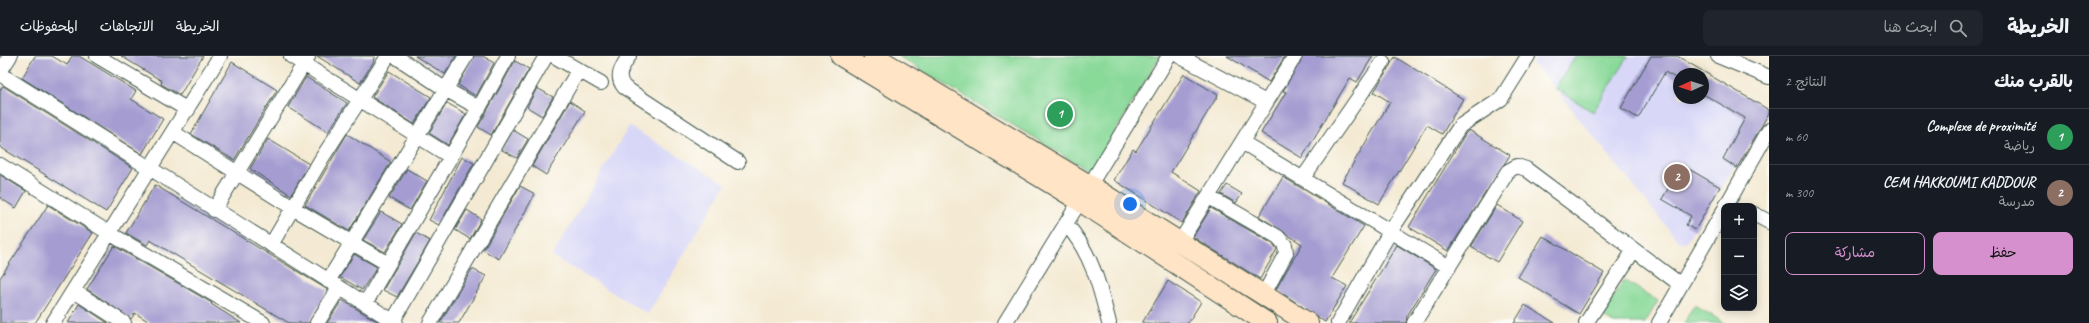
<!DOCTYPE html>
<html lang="ar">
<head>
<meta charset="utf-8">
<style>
	:root { --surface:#171b24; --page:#20242c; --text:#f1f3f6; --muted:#9ea1a6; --line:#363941; --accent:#d690ce }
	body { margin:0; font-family:Caveat,"Playpen Sans Arabic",sans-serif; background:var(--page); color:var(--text); direction:rtl }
	.controls { position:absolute; right:12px; bottom:12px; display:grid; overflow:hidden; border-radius:8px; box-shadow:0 2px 10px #0003 }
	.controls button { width:36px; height:36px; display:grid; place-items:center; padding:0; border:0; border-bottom:1px solid var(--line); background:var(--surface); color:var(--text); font:20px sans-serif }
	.compass { position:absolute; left:1673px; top:12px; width:36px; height:36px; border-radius:50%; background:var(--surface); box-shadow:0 2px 10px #0003; rotate:267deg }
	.you { position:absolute; left:1130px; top:148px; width:14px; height:14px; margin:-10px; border:3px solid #fff; border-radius:50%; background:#1a73e8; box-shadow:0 0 0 6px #1a73e833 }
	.badge { display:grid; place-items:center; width:26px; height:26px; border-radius:50%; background:var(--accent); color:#fff; font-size:13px; font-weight:700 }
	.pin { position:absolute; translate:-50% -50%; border:2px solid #fff; box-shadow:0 1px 4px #0006 }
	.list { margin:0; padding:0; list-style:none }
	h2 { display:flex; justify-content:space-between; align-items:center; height:52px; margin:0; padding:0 16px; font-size:17px }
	h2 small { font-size:13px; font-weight:400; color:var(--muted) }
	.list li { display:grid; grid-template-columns:26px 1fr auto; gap:12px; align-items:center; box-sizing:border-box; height:56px; padding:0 16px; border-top:1px solid var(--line) }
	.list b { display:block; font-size:15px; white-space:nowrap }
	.list p { margin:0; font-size:13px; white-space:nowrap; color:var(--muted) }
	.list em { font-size:13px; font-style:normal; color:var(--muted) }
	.actions { display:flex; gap:8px; padding:12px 16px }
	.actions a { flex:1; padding:9px 0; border:1px solid var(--accent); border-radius:8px; text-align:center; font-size:14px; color:var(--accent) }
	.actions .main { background:var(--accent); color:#111 }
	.icon { flex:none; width:22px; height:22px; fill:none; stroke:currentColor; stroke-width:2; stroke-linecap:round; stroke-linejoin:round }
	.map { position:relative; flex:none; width:1769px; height:267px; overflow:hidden; direction:ltr }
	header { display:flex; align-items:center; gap:24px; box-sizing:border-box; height:56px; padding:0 20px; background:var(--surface); border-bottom:1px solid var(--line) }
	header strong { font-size:19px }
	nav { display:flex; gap:22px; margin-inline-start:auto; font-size:14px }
	.search { width:280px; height:36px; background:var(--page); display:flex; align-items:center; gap:10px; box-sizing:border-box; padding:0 14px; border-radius:8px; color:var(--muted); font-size:15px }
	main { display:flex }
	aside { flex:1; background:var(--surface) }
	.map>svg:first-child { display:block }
</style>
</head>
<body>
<header>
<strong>الخريطة</strong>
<div class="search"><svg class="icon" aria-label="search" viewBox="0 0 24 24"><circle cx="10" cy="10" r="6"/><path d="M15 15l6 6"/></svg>ابحث هنا</div>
<nav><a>الخريطة</a><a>الاتجاهات</a><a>المحفوظات</a></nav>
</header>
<main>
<aside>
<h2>بالقرب منك<small>النتائج: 2</small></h2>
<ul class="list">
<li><span class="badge" style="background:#2e9e5b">1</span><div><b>Complexe de proximité</b><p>رياضة</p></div><em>60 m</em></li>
<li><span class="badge" style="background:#8d6e63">2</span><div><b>CEM HAKKOUMI KADDOUR</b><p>مدرسة</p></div><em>300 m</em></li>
</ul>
<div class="actions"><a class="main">حفظ</a><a>مشاركة</a></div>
</aside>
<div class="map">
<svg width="1769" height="267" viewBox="0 0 1769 267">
	<rect width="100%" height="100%" fill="#fdfcf7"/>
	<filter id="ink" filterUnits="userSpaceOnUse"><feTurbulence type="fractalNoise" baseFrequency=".025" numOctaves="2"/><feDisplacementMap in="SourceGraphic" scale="8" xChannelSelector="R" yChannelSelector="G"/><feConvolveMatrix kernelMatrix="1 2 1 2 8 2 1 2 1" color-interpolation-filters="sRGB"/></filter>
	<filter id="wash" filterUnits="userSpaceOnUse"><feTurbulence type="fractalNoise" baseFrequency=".012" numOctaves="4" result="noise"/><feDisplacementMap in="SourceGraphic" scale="16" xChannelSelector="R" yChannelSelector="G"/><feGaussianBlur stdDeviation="0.9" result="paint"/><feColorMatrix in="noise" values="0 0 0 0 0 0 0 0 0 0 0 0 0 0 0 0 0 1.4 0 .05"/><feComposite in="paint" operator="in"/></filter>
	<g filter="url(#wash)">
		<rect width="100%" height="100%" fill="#f4ead3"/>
		<path fill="#d8d7f8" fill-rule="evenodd" d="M1536,0h141l92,54v3l-84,130 -7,-2 -138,-171 -8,-6zM1679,18h24v24h-24z
			M629,70l97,58 -78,130 -96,-58z"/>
		<path fill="#89d999" stroke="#548b66" d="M898,0h262l-69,116z
			M1576,0h53l-36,56 -38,-24z
			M1624,224l34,21 -13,22h-31l-12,-7z
			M1694,249l31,18h-41z"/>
		<g id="blocks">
			<path fill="#a59dd1" d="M35,0h17l15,9 5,-9h7l57,35 -5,8 32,20 -21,35 -120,-76z
				M121,0h82l-23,39 -19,-11 1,-3z
				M317,0h58l-2,4 1,1 -14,22z
				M415,0h41l-11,18z
				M474,0h9l11,7 -18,33 -18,-11z
				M1227,0h58l-16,26z
				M1303,0h70l-16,26 -7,-4 -48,80 -41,-25 25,-41 -3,-1z
				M1651,0h26l92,54v3l-32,55 -14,-9 22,-41 -42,-24v-20h-24v6l-14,-8 -27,46 -17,-10z
				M1395,1l68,42 -21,35 -15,-9 -48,79 -37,-22 48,-80 -16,-10z
				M515,5l14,8 -38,66 -13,-8z
				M232,6l45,28 -43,70 -43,-26z
				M389,15l42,26 -17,27 -42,-27z
				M1184,18l34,21 -47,77 30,19 -19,32 -68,-43 19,-31 3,2z
				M306,21l41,26 -19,29 -40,-25z
				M3,30l130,82 -27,44 -106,-65v-57z
				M537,32l16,9 -11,19 -15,-9z
				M570,45l15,10 -39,64 -14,-9z
				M447,47l19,11 -18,31 -19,-12z
				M513,74l15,9 -11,19 -15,-8z
				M1469,74l41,25 -62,96 -39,-24 56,-93z
				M347,78l44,28 -42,69 -44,-26z
				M268,83l41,25 -18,31 -41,-26z
				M462,101l12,6 -35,62 -10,-5z
				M1682,109l38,22 -25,43 -9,-5 5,-9 -29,-17z
				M407,113l20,12 -17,29 -21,-12z
				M0,119l26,16 -10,17 -16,-10z
				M1283,121l81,49 -32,52 15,8 -22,36 -49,-33 26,-45 -43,-28z
				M155,129l173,105 -19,33h-20l-139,-83 -3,5 -21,-12z
				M1227,129l15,9 -6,9 -15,-9z
				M520,130l15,8 -36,65 -16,-9z
				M48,149l45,28 -58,90h-35v-45z
				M1497,149l25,16 -25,41 -26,-15z
				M1211,152l62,36 4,5 -17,30 -67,-42z
				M467,154l14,9 -11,20 -15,-9z
				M381,156l21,12 -17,28 -22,-12z
				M416,177l14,8 -33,56 -14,-7z
				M1543,180l61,37 -25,41 -61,-37z
				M1397,189l39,24 -29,47 -1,7h-57z
				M114,190l98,57 -1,1 30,19h-90l-16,-10 -4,6 -44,-30z
				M354,198l23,13 -15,23 -22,-13z
				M472,213l14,7 -27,47h-19z
				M1168,225l33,21 -13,21h-46z
				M342,244l18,11 20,12h-53z
				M79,248l29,19h-40z
				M1525,249l30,18h-41z"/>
		</g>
	</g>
	<g filter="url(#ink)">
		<use href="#blocks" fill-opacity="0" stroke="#3f574c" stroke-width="1"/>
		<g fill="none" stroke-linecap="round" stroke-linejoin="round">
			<g stroke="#3f574c" stroke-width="16">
				<path id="street" d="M97,0l91,54
					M291,0l160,101
					M395,0l50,33 34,19
					M554,0l47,27
					M629,0c-7,11 -14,20 -5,31l114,75
					M1179,0l87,46
					M1718,0l51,21
					M0,16l10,-16
					M0,18l396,249
					M174,77l119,75 95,56
					M1242,86l207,125
					M0,109l109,68 154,90
					M1303,122l80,-116
					M1209,141l69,40 7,8 1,8 -22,41
					M1726,150l43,-76
					M214,154l94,-153
					M1754,158l15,8
					M1067,169c25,29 33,62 42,98
					M1180,186l115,-186
					M271,189l51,-87 66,-102
					M328,225l138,-225
					M74,235l50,32
					M365,248l114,-196 29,-52
					M393,265l153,-265
					M53,267l167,-267
					M317,267l22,-35
					M430,267l148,-252
					M1005,267l164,-267
					M1338,267l52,-91 70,-106 41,-27 27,-43
					M1414,267l94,-152 9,-5 9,3 155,116
					M1586,267l48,-73
					M1659,267l65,-113"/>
			</g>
			<g stroke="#3f574c" stroke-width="22">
				<path id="secondary" d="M841,0l239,145 187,122
					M874,0l215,129 219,138"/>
			</g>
			<use href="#street" stroke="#fff" stroke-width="14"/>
			<use href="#secondary" stroke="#ffe4c6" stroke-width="20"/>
		</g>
	</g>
</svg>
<div class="controls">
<button>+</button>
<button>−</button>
<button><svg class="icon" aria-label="layers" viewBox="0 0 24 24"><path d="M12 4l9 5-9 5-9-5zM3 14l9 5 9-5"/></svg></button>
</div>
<svg class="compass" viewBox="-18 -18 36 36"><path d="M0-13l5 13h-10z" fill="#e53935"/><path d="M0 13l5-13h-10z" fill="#9ea1a6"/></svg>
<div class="you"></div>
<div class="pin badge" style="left:1060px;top:58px;background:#2e9e5b">1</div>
<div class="pin badge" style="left:1677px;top:121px;background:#8d6e63">2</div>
</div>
</main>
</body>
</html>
